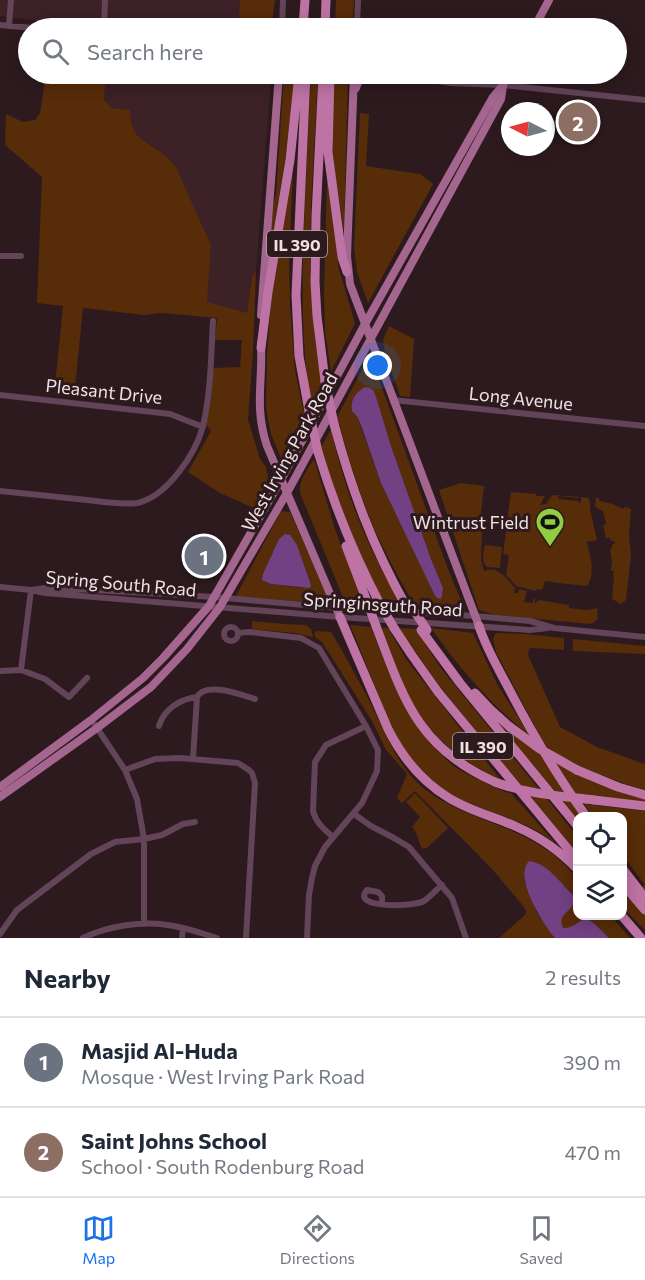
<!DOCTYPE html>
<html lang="en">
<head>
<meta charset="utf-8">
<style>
	:root { --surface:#fff; --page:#f2f2f3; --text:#1f2937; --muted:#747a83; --line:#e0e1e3; --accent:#1a73e8 }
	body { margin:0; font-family:Commissioner,sans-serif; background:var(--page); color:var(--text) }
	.controls { position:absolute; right:18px; bottom:18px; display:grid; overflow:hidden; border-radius:12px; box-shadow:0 3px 15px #0003 }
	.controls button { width:54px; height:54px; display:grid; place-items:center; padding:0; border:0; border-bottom:2px solid var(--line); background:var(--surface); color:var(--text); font:30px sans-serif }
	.compass { position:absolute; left:501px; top:102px; width:54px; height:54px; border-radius:50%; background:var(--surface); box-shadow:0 3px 15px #0003; rotate:276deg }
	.you { position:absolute; left:378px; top:366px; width:21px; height:21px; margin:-15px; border:4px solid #fff; border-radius:50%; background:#1a73e8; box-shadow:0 0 0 9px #1a73e833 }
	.badge { display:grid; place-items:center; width:39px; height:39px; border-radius:50%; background:var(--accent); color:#fff; font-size:20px; font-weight:700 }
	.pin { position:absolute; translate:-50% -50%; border:3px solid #fff; box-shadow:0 2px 6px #0006 }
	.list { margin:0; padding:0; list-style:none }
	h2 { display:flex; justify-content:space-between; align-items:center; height:78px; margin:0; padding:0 24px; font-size:26px }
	h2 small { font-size:20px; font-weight:400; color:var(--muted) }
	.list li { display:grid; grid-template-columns:39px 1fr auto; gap:18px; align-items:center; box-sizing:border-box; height:90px; padding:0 24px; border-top:2px solid var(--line) }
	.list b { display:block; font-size:22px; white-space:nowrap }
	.list p { margin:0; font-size:20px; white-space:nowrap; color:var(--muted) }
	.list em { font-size:20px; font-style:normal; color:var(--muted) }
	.icon { flex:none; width:33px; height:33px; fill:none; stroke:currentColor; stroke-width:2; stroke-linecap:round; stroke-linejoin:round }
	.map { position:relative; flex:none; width:645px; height:938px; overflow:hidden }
	.search { position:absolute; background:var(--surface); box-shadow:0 3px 15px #0003; left:18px; right:18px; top:18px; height:66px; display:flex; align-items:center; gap:15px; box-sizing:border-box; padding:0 21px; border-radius:33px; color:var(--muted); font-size:22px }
	.sheet { height:258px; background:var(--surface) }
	nav { display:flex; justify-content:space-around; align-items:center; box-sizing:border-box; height:84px; border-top:2px solid var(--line); background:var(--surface); font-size:16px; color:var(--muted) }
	nav a { display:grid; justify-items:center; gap:3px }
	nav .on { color:var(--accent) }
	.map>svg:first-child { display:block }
</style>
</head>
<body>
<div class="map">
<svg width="645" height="938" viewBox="0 0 645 938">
	<rect width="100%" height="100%" fill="#2d1a1e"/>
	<path fill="#3c2127" d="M0,0h240l-2,28h-140l-98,-12z
		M106,74h160l5,5 -15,192 -4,6 -5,36 -41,-10 5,-58 -35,-78 -10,-11 -26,-18 -6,-7 -3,-10 -1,-11 -18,-2 -8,-8z"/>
	<path fill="#572c08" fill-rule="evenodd" d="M240,0h35l-4,28h-33z
		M336,0h18l-2,28h-17z
		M46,74h60l-2,26 8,8 18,2 1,11 3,10 6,7 26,18 10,11 35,78 -4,57 40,11 5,-36 4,-6 -3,81 -5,68 12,39 6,8 2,9 -4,20 -8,13 -36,-16 -32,-21 23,-41 -6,-8 8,-55 27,-1 2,-27h-27l2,-22 -56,-5 -17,2 -61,-7 -9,89 -20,-2 9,-89 -26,-3 5,-126 -37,-32 1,-31 17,8 12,-2 5,-7z
		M284,74h11l-10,87 -18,109 6,-65 3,-11z
		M311,74h7l-7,133 -1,62 5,71 7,46 -11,20c-11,-70 -9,-134 -6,-205 2,-42 4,-85 6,-127z
		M333,74h15l-4,158 -10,-66 -2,-24z
		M360,113l9,1 -3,52 54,8 13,10 -65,119 -11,-31 -3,-24z
		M292,170h1l-4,90 1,46 5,65 10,47 -22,45 -12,-29 -3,-14 -2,-14 1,-53 5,-63z
		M327,178l12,91 16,54 -24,49 -6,-42 -1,-37z
		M389,326l25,13 -4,58 -10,-1 -15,-44 -2,-12z
		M370,355l78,214 17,41 -50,-4c-18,-31 -35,-62 -48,-95 -12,-31 -21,-62 -30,-94zM374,391l17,55 40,113 12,29 -1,9 -2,1 -6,-4 -53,-111 -24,-67z
		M331,429c9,42 23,84 42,123 8,18 19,36 28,53l-17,-1 -19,-37 -27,-65 -17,-55z
		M314,459l21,70 28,74 -18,-1 -45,-109c-2,-12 8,-24 14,-34z
		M461,483l23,3 -5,45 3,1 -1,28 3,11c15,-5 21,6 31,17l-1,5h4l1,-4 8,2 -3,11 9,1 1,-5h1v5l4,-3 30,5v3l18,2 11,-2 -1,5 1,6 -7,5 -96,-9 -16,-5 -40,-120z
		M511,492l25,2 1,2h8l-5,9 6,-1 6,-9 27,2 -1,1 -20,-2v3l20,2 1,2 2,-1v-5l8,1v3l1,1v7l7,31 -10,2c3,14 9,31 0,44l-29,-3 -13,-2 -3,9 -5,-1 -1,2 -20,-5 -10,-11 3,-20 -6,-1z
		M596,498h3v3l14,3 10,5 2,-2 6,2 -2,25 2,22 -5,44 -5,4 -9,-5 2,-21h-1l1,-7h-3l1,-10 -2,-12 2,-1v-3l3,-2 -1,-2h-3l-1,-3h-4l-3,-13 3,-1 -3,-13 -8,-4z
		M281,511l9,1 37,83 -1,6 -4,2 -83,-6 -3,-1zM297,545l13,37 -6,6 -33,-4 -8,-4z
		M485,545l17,2 -2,21 -13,-1c-6,-6 -4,-15 -2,-22z
		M252,621l33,3 21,1 5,4 2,8 -19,-4 -42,-4z
		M350,625l20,2 2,2c17,44 32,88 66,122 5,5 11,11 17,16 16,10 33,17 50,25l6,1 45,51c-27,-24 -65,-29 -96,-45 -26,-13 -51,-38 -64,-64 -8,-15 -14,-31 -20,-46 -9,-22 -17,-43 -26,-64z
		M381,628h7l18,31 94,120c-38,-17 -68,-41 -89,-78 -13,-22 -21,-49 -30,-73z
		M399,628l17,1 24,38 137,169v17l-136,-165z
		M431,628l42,5 24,51 33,52c-39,-31 -70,-67 -99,-108z
		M316,631l15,1c15,24 27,48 40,72 14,28 26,61 50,82 37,31 88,37 126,64 12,8 21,18 30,28l1,38h33l19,22h-21l-15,-15 -11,-3 -14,8h-6l-3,-6 1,-3 11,-25 -18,-19 -10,-7 -20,12 13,33 18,25h-56l26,-23 1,-3 -2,-5 -32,-38 -77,-78 -13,12 -5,-5 10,-24 -21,-24 -14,-29 -50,-79 -6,-4 -2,-4z
		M496,633l29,1 39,4v12l-32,-2 -3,1 -1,6 32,72 37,20 48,17v26l-25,-8 -41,-16 -20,-10 -15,-12 -48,-92 -3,-14z
		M573,639l72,7v8l-72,-3z
		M496,720l45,35 41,61h-4l-1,3z
		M555,763c29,15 58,27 90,36v4l-69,-9z
		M415,793l33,35 -21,20 -4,1c-6,-7 -4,-16 -11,-22l8,-10 -14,-15z
		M584,804l61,7v119l-22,-22v-15l5,6 17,-14 -22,-29 -1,-40h-29z"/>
	<path fill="#714183" d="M365,387l5,1 4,3 3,9 14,46 40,113 12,29 -1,9 -2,2 -4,-2 -2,-3 -53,-111 -19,-55 -5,-12 -5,-5c-2,-11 4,-19 13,-24z
		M285,534l5,1 7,10 13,37 1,4 -2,2 -38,-4 -9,-4 1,-6 16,-35z
		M529,861c19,3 30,20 43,33 8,18 -17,17 -9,34 10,1 15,-8 24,-9l7,4 15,15h-54c-12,-14 -42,-61 -26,-77z"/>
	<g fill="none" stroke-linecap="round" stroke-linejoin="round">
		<path stroke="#634458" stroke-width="6" d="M0,25l33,3
			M9,26l2,-26
			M104,28l1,-28
			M282,28l1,-28
			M357,28l1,-28
			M390,74l61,9 52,2 142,15
			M437,74l25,8
			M0,256h21
			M0,395l170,19 33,13
			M393,400l252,26
			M0,491c29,3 58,6 87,9 16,2 34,5 50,3 30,-6 59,-50 66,-77 8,-34 8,-71 10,-105
			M0,587l31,3 14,3 295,24 190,13 18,-2
			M31,590l14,-2 49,2 121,7 122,11 138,8 55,5 24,7 91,9
			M224 634a7 7 0 1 1 14 0a7 7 0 1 1-14 0Z
			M238,633l11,-1 52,6 18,10 47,78 12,24 -1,21 -15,32 -37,44 -10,19 -3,12 -3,17 -2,43
			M21,670l10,-80
			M0,671l21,-1 24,9 24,18 18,-19
			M95,725l30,45 12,29 7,40v85
			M159,726c5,-17 21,-27 38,-29
			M193,759l4,-62c9,-16 44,-2 58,2
			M125,770l30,-11 25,-1 58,5 11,7 3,3 3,10 -9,155
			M354,814l17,12 23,12 15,9 43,51 14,40
			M333,837c-9,-8 -17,-14 -20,-26l2,-49 11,-17 40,-19
			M382,904v-8l-4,-4 -11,-2c-17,19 46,17 57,11 6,-4 12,-11 18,-16
			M0,934l17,-24 74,-56 24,-12 29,-3 18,-4 21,-11 12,-2
			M83,938c25,-12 57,-17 84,-13 17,2 34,8 50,13
			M182,938l1,-10"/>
		<path stroke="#a4668f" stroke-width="8" d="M534,28l15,-28
			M354,74l-7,182 3,28 129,342
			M356,88c2,-8 6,-11 14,-14
			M261,315l18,-241
			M261,343c2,38 -7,65 6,103l73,171
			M0,787l91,-67 52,-42 20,-20 46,-52 73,-128 83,-154 128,-227 10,-12 6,-11
			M0,797l97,-69 54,-41 36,-38 33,-42 68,-116 213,-392 2,-13"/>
		<path stroke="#be73a5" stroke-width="9" d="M303,28l2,-28
			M325,28l1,-28
			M306,74l-10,221 3,61 10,55
			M323,74l-7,142 -1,66 2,34 8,65
			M330,74l-2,78 14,105 5,15
			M261,348l7,-56 22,-132 9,-86
			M334,424c18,67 38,121 72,182
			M318,452c16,53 36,103 62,152
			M346,546l22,58
			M340,617l48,112c14,28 33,52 61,69 21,13 46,19 68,29 23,10 44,25 61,43
			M376,626c28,74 42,122 119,156
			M479,626c7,22 19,42 30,63 23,44 48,87 77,127
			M394,628l17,26 27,38 140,169
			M421,630l39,53 118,144
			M475,693l15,16 20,18
			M577,770l41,17 27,8
			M594,800l51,6
			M622,868l23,30
			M622,883l23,27
			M622,916l19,22"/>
		<path stroke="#be73a5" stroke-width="9" d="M325,381l9,43
			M309,411l9,41
			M368,604l8,22
			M380,604l14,24
			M411,606l16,24
			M510,727l30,22 37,21
			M495,782c31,12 66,14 99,18"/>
	</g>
	<defs>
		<g id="stadium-pin" transform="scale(1.5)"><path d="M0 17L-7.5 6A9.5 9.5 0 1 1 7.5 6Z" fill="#91cd40" stroke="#2d1a1e"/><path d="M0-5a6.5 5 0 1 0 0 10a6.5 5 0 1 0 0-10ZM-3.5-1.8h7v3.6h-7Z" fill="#111"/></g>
	</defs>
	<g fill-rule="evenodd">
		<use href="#stadium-pin" x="550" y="522"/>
	</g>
	<g text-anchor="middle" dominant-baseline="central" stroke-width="6" stroke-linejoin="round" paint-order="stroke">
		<g fill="#2d1a1e" stroke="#b6a6a9" stroke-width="1.5">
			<rect x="267" y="231" width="60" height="26" rx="4.5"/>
			<rect x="453" y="733" width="60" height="26" rx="4.5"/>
		</g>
		<g font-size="16" font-weight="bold" fill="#f0e2e4">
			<text x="297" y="244">IL 390</text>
			<text x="483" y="746">IL 390</text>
		</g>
		<g font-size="18" fill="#f0e2e4" stroke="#2d1a1e">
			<text transform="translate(104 391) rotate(6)">Pleasant Drive</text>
			<text transform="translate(521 398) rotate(6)">Long Avenue</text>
			<text transform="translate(289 452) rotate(-61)">West Irving Park Road</text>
			<text transform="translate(121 583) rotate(5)">Spring South Road</text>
			<text transform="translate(383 604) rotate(4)">Springinsguth Road</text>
		</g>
		<g font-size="18" fill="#f0e2e4" stroke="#2d1a1e" text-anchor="end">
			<text x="529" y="522">Wintrust Field</text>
		</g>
	</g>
</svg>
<div class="controls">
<button><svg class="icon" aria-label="locate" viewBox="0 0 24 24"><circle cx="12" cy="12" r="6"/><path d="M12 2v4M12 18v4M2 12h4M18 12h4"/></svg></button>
<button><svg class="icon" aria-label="layers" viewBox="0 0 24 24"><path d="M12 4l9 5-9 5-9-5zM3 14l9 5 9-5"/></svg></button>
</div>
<svg class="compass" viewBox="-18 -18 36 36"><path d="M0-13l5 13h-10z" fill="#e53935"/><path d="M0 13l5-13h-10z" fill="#747a83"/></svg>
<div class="you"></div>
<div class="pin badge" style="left:204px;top:556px;background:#6b7280">1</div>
<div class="pin badge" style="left:578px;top:122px;background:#8d6e63">2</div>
<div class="search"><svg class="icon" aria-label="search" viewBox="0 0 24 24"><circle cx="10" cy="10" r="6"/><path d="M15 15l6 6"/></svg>Search here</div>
</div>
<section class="sheet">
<h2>Nearby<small>2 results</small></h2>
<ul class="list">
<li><span class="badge" style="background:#6b7280">1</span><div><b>Masjid Al-Huda</b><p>Mosque · West Irving Park Road</p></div><em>390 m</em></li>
<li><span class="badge" style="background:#8d6e63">2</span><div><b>Saint Johns School</b><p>School · South Rodenburg Road</p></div><em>470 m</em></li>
</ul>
</section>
<nav>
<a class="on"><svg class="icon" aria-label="map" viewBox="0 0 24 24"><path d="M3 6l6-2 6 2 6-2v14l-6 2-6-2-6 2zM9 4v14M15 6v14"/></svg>Map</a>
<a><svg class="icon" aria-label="directions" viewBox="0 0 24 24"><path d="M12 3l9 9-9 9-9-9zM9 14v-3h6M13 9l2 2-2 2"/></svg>Directions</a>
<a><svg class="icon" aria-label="saved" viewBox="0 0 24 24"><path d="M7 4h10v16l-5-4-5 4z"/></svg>Saved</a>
</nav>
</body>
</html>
